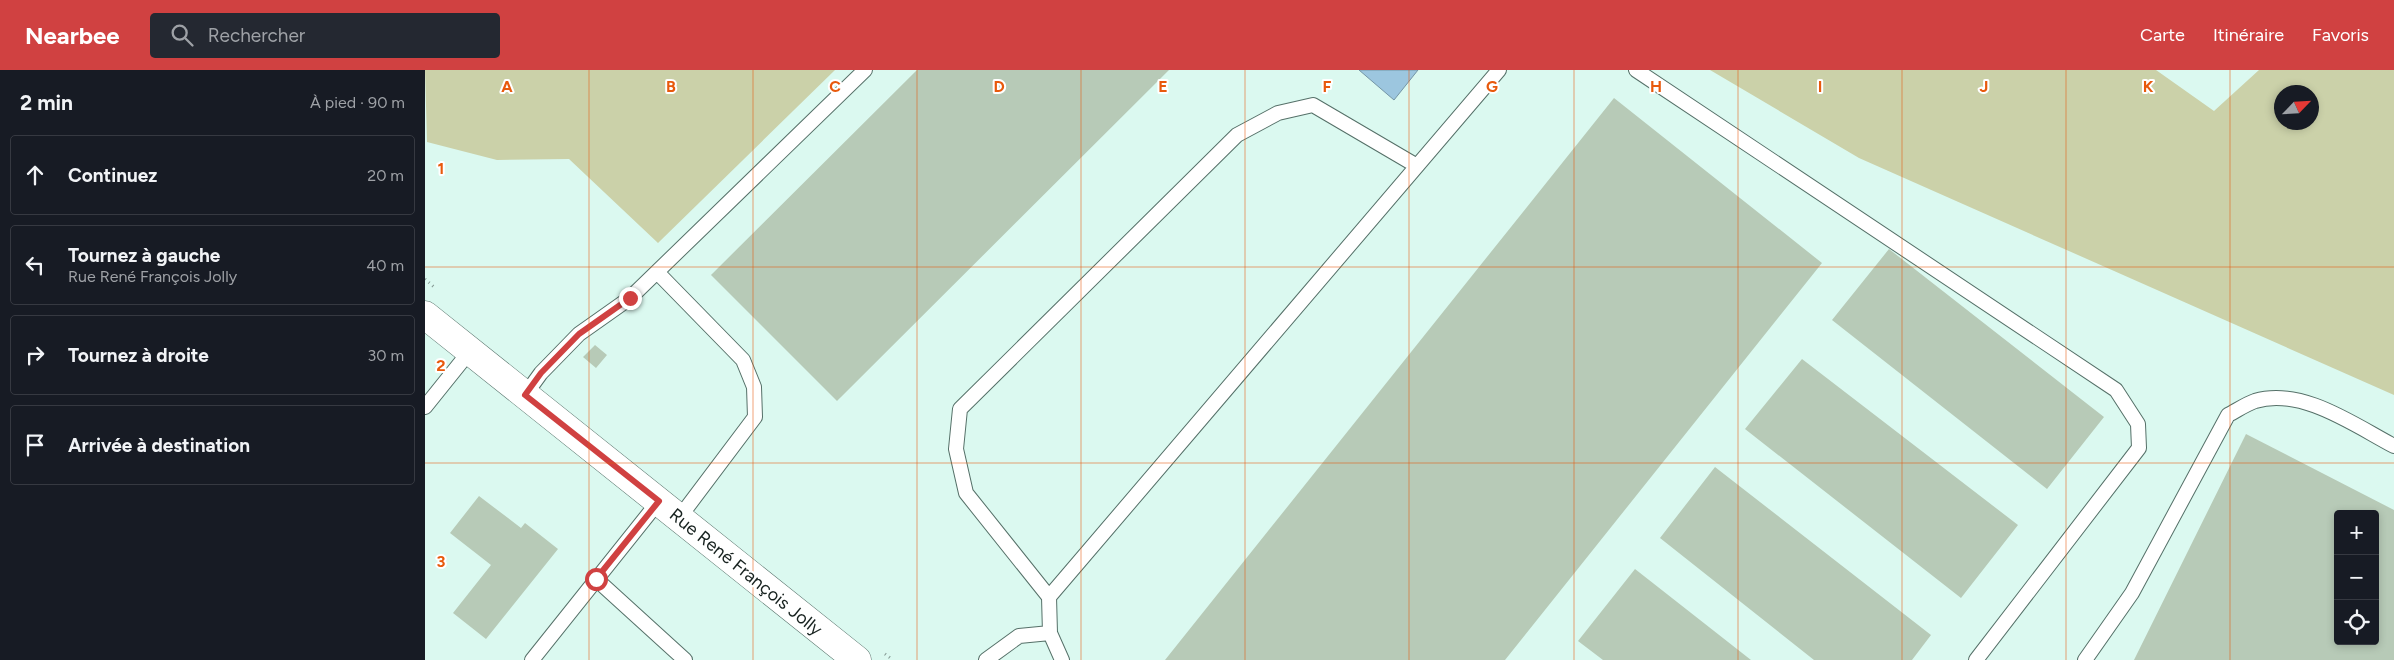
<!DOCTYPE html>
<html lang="fr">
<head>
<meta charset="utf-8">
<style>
	:root { --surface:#171b24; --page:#242831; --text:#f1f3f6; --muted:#9ea1a6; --line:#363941; --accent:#d04141 }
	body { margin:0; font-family:Figtree,sans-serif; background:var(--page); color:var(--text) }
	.controls { position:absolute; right:15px; bottom:15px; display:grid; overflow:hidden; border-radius:5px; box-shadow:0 2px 8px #0003 }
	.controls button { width:45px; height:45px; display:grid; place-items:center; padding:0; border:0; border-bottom:1px solid var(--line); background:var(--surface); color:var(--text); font:25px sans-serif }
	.compass { position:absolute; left:1849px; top:15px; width:45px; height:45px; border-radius:50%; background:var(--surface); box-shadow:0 2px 8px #0003; rotate:65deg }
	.stop { position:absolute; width:15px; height:15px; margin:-11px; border:4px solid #d04141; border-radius:50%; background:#fff }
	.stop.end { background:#d04141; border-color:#fff; box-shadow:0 1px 5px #0008 }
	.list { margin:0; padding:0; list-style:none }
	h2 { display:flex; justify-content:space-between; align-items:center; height:65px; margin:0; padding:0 20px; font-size:21px }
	h2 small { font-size:16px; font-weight:400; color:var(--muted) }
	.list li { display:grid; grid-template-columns:32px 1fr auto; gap:15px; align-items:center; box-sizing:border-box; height:80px; margin:0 10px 10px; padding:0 10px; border:1px solid var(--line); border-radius:5px }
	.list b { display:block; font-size:19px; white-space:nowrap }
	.list p { margin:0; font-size:16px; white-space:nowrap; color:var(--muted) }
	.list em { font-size:16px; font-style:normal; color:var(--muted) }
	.icon { flex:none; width:28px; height:28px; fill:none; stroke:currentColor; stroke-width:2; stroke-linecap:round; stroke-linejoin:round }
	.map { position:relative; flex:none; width:1969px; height:590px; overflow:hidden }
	header { display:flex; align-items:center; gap:30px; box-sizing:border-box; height:70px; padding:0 25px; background:var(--accent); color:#fff }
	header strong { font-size:24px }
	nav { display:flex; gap:28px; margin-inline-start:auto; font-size:18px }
	.search { width:350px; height:45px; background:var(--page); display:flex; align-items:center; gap:12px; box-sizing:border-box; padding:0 18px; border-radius:5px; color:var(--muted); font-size:19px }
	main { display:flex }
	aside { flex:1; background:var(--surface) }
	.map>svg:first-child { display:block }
</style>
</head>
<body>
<header>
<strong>Nearbee</strong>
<div class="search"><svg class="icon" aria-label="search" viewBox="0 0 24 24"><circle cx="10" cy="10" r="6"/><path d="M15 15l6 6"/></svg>Rechercher</div>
<nav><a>Carte</a><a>Itinéraire</a><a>Favoris</a></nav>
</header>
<main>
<aside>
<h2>2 min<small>À pied · 90 m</small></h2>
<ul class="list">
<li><svg class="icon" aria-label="ahead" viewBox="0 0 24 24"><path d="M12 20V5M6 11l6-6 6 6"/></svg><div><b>Continuez</b></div><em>20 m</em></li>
<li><svg class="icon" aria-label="left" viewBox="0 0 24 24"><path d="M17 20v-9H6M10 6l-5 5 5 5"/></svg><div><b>Tournez à gauche</b><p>Rue René François Jolly</p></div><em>40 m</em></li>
<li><svg class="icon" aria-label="right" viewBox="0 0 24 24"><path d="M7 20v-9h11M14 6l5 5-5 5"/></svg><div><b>Tournez à droite</b></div><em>30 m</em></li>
<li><svg class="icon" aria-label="arrive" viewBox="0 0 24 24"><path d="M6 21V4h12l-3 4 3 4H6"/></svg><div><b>Arrivée à destination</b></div></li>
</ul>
</aside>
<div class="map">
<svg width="1969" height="590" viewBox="0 0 1969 590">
	<rect width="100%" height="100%" fill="#dbf9f0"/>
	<path fill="#cbd1a9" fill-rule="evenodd" d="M0,0h410l-177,173 -89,-84 -72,1 -70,-18z
		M1285,0h446l58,41 45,-41h135v325l-535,-237zM1856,22h30v30h-30z"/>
	<path fill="#9cc6df" stroke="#7495a5" d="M934,0h59l-24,30z"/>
	<path fill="#b7cab7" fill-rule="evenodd" d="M492,0h252l-332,331 -126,-126z
		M1189,28l208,165 -317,397h-340z
		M1464,179l215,168 -57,72 -215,-169z
		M170,275l12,10 -11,13 -13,-11z
		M1377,289l216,166 -57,73 -216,-169z
		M1821,364l148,76v150h-260zM1913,444h37v127h-37z
		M1290,397l216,168 -19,25h-98l-154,-122z
		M54,426l42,32 4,-5 33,26 -72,90 -33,-26 38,-48 -41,-32z
		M1210,499l116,91h-148l-25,-19z"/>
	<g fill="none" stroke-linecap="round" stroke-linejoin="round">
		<g stroke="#557068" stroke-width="16">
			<path id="lane" d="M1211,0l480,320 22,34 1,24 -163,212
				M232,202l86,88 11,27 1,30 -76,101
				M100,325l16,-22 38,-39 51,-36 235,-228
				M0,337l45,-56
				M171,509l89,81
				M624,527l-83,-104 -10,-44 4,-40 277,-274 41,-22 35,-8 104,61
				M107,590l127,-159
				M561,590l33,-24 31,-3
				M637,590l-12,-27 -1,-36 450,-527
				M1660,590l47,-67 96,-178c8,-4 18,-11 27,-14 47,-14 99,24 139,45"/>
		</g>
		<g stroke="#557068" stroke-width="29">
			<path id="street" d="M0,245l432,345"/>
		</g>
		<path stroke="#849993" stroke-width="3" stroke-dasharray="1 4" stroke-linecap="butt" d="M0,209l9,8
			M460,584l8,6"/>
		<use href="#lane" stroke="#fff" stroke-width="14"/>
		<use href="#street" stroke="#fff" stroke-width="28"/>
	</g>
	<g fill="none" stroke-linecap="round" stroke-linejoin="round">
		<path stroke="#d04141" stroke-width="6" d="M171,509l63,-78 -134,-106 16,-22 38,-39 51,-36"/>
	</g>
	<path fill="none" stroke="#e8590c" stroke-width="1" stroke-opacity="0.55" d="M164,0v590M328,0v590M492,0v590M656,0v590M820,0v590M984,0v590M1149,0v590M1313,0v590M1477,0v590M1641,0v590M1805,0v590M0,197h1969M0,393h1969"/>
	<g text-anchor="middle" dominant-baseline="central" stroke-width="4" stroke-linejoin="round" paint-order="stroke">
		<g font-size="18" fill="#17221f" stroke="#fff">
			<text transform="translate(321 502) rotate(39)">Rue René François Jolly</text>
		</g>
	</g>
	<g font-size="16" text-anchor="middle" font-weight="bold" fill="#e8590c" stroke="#fff" stroke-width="4" stroke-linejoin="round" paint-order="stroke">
		<text x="82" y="22">A</text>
		<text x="246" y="22">B</text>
		<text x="410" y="22">C</text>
		<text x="574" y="22">D</text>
		<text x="738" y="22">E</text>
		<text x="902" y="22">F</text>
		<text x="1067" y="22">G</text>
		<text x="1231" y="22">H</text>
		<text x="1395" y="22">I</text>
		<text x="1559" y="22">J</text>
		<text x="1723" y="22">K</text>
		<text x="16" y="104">1</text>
		<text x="16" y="301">2</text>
		<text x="16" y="497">3</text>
	</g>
</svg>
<div class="controls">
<button>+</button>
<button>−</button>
<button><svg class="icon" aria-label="locate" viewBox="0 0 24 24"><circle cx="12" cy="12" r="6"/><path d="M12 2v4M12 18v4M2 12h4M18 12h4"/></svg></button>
</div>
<svg class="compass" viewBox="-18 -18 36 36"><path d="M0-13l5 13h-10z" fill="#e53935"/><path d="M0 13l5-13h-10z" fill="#9ea1a6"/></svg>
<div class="stop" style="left:171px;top:509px"></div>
<div class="stop end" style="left:205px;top:228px"></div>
</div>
</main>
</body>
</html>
